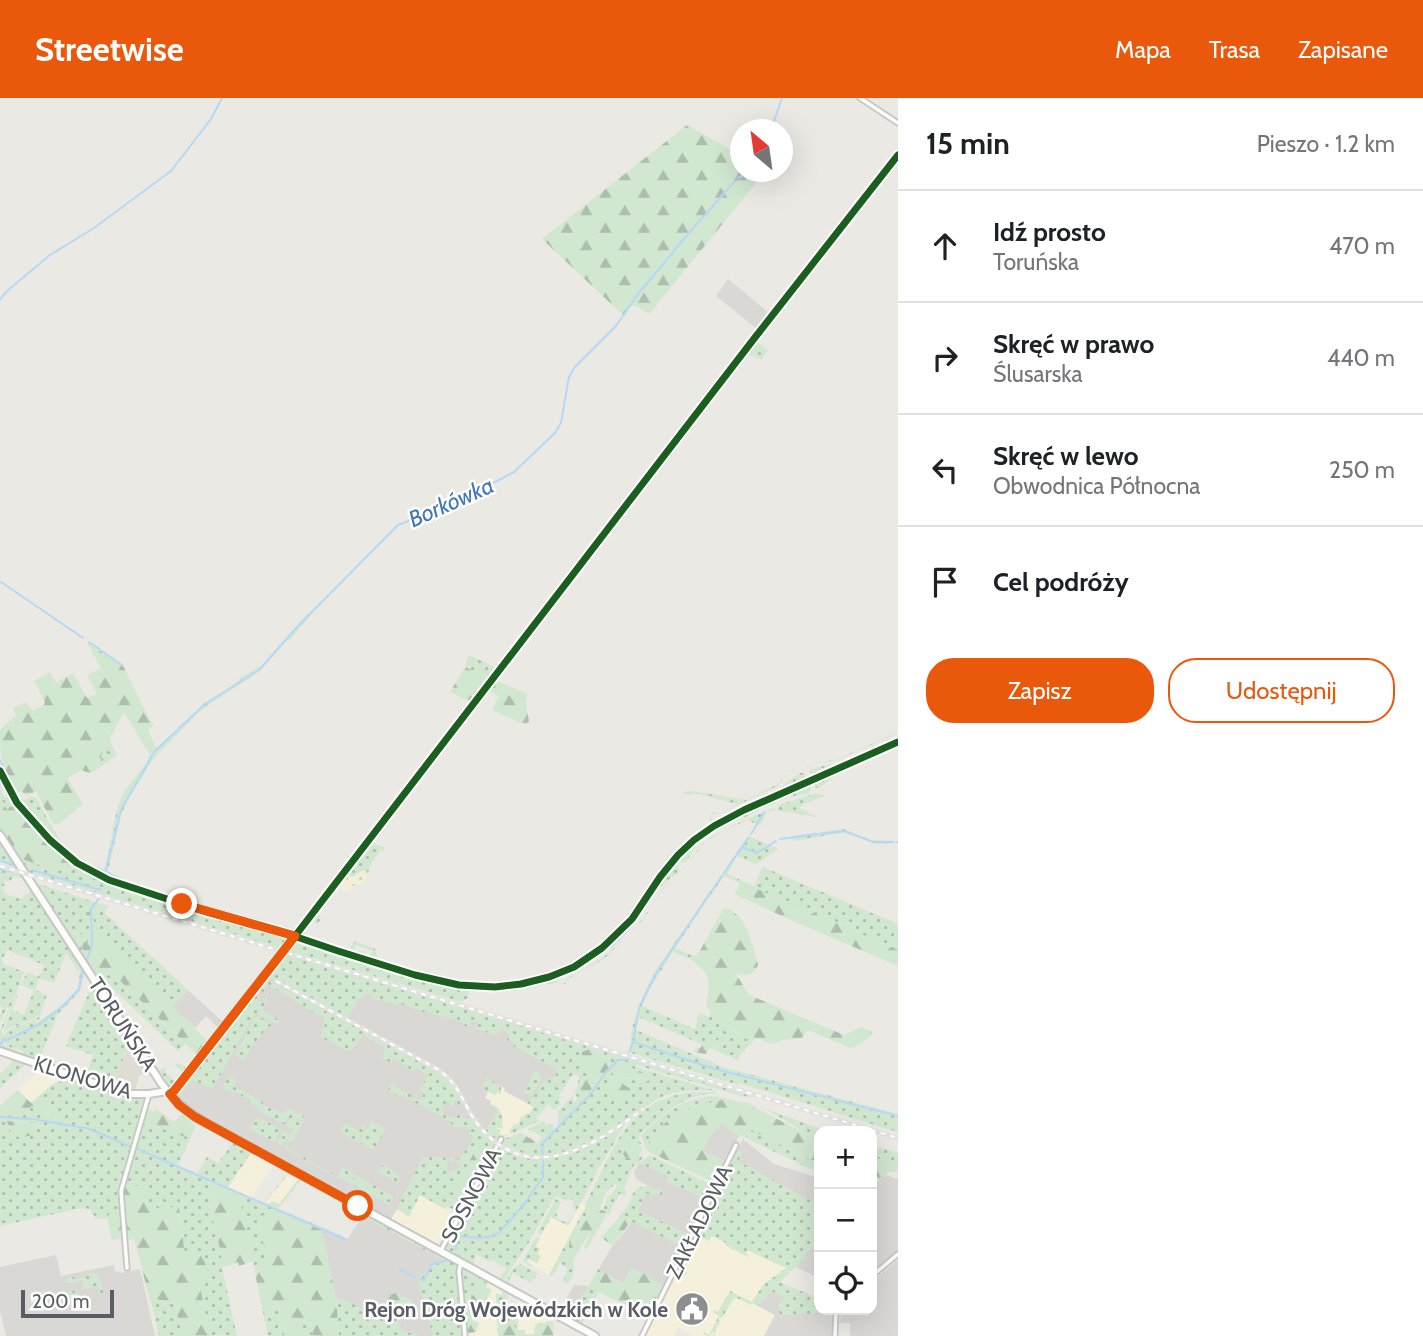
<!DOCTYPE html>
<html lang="pl">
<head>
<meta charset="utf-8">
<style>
	:root { --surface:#fff; --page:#f2f2f2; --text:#202124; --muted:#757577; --line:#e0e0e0; --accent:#ea580c }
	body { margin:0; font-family:Cabin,sans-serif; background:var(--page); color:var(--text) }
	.controls { position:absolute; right:21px; bottom:21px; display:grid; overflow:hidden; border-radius:14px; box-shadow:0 7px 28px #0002 }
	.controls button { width:63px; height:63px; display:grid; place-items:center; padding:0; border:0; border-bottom:2px solid var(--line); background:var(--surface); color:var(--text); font:35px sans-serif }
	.compass { position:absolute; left:730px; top:21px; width:63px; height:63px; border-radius:50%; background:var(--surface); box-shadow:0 7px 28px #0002; rotate:331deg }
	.scale { position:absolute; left:21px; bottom:18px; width:93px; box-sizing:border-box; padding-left:7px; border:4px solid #5a5d62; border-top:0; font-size:19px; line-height:24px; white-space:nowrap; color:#5a5d62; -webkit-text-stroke:5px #fff; paint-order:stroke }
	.stop { position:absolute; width:21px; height:21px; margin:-16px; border:5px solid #ea580c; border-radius:50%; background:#fff }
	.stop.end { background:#ea580c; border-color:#fff; box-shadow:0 2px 7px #0008 }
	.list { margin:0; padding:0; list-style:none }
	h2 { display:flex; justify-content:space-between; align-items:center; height:91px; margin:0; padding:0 28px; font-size:30px }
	h2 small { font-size:23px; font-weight:400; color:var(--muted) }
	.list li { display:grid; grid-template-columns:46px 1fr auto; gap:21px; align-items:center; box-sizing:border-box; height:112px; padding:0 28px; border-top:2px solid var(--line) }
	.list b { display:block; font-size:26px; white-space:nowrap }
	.list p { margin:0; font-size:23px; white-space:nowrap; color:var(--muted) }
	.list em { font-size:23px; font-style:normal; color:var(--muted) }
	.actions { display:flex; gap:14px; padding:21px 28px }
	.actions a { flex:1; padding:16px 0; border:2px solid var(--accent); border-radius:28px; text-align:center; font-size:24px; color:var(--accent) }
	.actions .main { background:var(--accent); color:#fff }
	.icon { flex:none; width:38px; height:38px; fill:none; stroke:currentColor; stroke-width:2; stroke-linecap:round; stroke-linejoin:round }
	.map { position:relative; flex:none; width:898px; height:1238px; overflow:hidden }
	header { display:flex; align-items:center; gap:42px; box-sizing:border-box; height:98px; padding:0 35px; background:var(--accent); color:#fff }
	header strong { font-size:33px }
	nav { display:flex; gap:38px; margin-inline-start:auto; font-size:24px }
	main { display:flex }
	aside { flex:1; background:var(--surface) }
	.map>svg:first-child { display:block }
</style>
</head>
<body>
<header>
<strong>Streetwise</strong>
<nav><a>Mapa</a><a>Trasa</a><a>Zapisane</a></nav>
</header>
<main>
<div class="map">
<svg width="898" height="1238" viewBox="0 0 898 1238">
	<defs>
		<pattern id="grass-dots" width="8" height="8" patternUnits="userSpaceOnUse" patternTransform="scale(1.75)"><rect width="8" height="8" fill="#d1e7d0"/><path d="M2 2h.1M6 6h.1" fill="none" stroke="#adbeac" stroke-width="1.8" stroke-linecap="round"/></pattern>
		<pattern id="forest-firs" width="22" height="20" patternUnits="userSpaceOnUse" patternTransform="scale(1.75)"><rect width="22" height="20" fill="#d1e7d0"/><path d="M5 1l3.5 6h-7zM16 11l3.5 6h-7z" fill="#adbeac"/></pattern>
		<pattern id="sand-dots" width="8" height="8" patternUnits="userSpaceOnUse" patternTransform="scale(1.75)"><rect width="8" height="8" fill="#f3eed8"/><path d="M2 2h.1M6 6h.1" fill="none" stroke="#d3cebc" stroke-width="1.8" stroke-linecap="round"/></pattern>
	</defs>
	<rect width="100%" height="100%" fill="#eae9e4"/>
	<path fill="#f5f0dc" d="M41,971l21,7 -31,27 -13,-13z
		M493,984l42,25 -5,8 -5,-2 -13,22 -6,-2 -10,4 -5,7 -7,-10 14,-25 -8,-5 -6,-6z
		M251,1055l23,12 -23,33 -24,-11z
		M288,1075l13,7 -23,29 -14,-6z
		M420,1097l34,19 -16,30 -47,-25 5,-10z
		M581,1105l6,3 -38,69 -22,-13 24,-45 17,9z
		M697,1128l89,42 -23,17 -10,18 22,12 -11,21h-70l-16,-8 -5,8h-27z
		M488,1185l15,8 -4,8 -1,37h-30l-2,-14z
		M518,1201l35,19v3h-6l-12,13h-10l-7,-4z"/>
	<path fill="#d9d8d4" d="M728,181l47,39 -12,16 -47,-38z
		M282,859l291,90 -38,60 -31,-16 1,-3 -12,-6 -8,16 6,3 -1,3 8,5 -54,99 -24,-13 -12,20 -11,-6 -6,10 -193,-106 -22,-19z
		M188,892l35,32 -4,6 -13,-12 -11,12 -23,-21z
		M722,1025l17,13 -13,26 -23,-11 7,-15z
		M743,1041l31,25 45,14v28l-90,-40z
		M639,1065l29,13 -1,5 40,18 -57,114 -48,-26 -3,5 -10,-6 -11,16 -2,-1 -2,4 -9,-4 9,-16 15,1 22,-38 18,-22 21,-39 -14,-8 -2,-7z
		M885,1077l13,4v74l-26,21v-88z
		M364,1116l83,46 -14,76h-25l-72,-38 -15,-70 26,12z
		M819,1145v35l-24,-11 11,-10 -1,-4z
		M56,1157l5,21 53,-11 1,6 6,2 19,-4 15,67h-149l-6,-25v-44z
		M898,1162v76h-48v-13h-11l4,-13h29v-28z
		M771,1193l53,21h4l4,5v19h-68l11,-21 -17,-9z"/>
	<path fill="#dedcd3" d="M131,946l18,28 -10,4 -4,15 -24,-7z"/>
	<path fill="url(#grass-dots)" fill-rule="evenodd" d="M757,244l11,8 -6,10 -15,-6z
		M469,557l34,16 -7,9 -31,-13z
		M898,634v1l-61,27c-8,2 -16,2 -23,4 -11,3 -22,14 -32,11l-1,2 1,4 -5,5 -58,28h-7l-1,3 2,4 25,-14 43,-20 19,-14h3l3,3 -2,5 -43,19 -2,-2 -3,1 1,3c-31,13 -59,29 -82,53h-4l-2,2v5c-14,18 -25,39 -40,57 -50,60 -117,74 -191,60l-2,-4 -3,-1 -4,2 -57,-16 -2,-4 3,-5 -17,-6 -2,4 1,1 11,3 -3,3 -1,-2 -4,-1v2c-16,-5 -46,-11 -56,-22l2,-8 13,-16 4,10 -3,4 -7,-2 -7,9 1,4 44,15 6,-8 20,8 3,10c17,6 37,15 55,15 69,24 146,-1 194,-55 17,-19 26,-43 42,-63 10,-12 29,-24 42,-34l-3,-3 2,-1 3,-7 6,3 18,-10 -42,-11 -5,2 -8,-3 10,-1 54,9 32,-16 3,-2 1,-7 7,1 23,-12 26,-5z
		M898,638v4l-83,36h-3l-3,-3 2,-4 27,-6z
		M109,641l8,16 -18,13 5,-25z
		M898,646v3l-59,26 -20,15h-3l-2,-6 2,-2z
		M0,679l15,27 57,58 1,4 3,2 3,-1 22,12 -2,3 5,2 2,-2 101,32 69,18 11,5 1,5 -5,7 -258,-78 -25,-39v-4l19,30 35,12 14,2 4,-5 -1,-4c-16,-7 -46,-42 -58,-57l-6,4 -7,-14v-8l4,9 3,-1 -7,-13z
		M805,687h3l3,3 -2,5 -20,4 -26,11v-4z
		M816,695l8,3 -20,8 -5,4 18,9 -43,-7 -7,2 -7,14 -12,-6 -25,11 -20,13 -23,31 -17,14 -18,28 -15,17 -25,24 -36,20 -4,6c-16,-3 -23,2 -39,5 -18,3 -37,3 -56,2l-2,3v4l-7,4 -175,-52 9,-10h4l58,20v2l1,-2 84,24 79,3 3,2h3l2,-4c44,-12 82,-33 110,-70 12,-16 21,-34 34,-50h5l1,6 -21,18 -21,32 -22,24 -27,19 -32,16 1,2 7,2 4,-6 36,-21 24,-21 17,-20 19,-29 15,-11 21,-29 12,-10 16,-9 28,-13 6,-2 2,2 1,-3 7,-4 6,2 1,-5z
		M32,698l5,3 13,25h1c5,8 10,19 16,26 10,10 24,14 37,20 8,-24 8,-53 18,-74l7,1 -7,16 -14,58 24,12 102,31 31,6 2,4 24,8 4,-1 7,-7 -7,7 -4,1 -25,-7 -2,-5 -3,-1 -5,3 -38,-10v-1l-2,1 -1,-4 -3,-1 -4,3 -42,-13 -2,-4 -3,-1 -4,2 -26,-8 -24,-12 -1,-3 -3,2 -13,-7v-2h-7l-20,-15 -1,-7 -6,1 -34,-37v-5z
		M758,708l2,4c-19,10 -51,20 -65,37 -3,4 -6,10 -9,15l-4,1 -2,-2 -1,-4c23,-23 49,-36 79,-51z
		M844,731l27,11 23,1 1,2 -18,1 -31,-12 -51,9 -5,-2 8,-4z
		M748,738l31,13 -23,15 -19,-8 -10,18 27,12 9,-19 135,57v26l-174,-74 -49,72 18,8 4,-1 -1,5 -2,1 -21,-9 -25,39 -6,15 53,23 4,-16 11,4v-6c8,7 24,23 35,26 4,1 8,0 12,0l-16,17 -3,6 -28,-12 16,-5 -3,-5 -20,7 -64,-28 -3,13 87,37 175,47v18l-159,-49 -1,2 -107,-32c-4,-25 13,-61 25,-83z
		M0,740l21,31 -21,-7z
		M370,744l15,6 -2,3 -3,-1 -11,17v4h-7l-8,6 -9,-2z
		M0,769l24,7 6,13h-2l-3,-7 -11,-4 -5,6 -4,-2 -1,6h-4z
		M33,784l58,19 -2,11 -4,4 5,10 -2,15 -1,2 -5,-8 -7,-5 -1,2 12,23 -1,5 8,-8 -3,12 9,11 -2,3 61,93 8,-4 1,2 -2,3 10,9 5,-1 4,-7 -10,-9 5,-1 9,6 33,-43 1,1 -47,61 -5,1 -5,-3z
		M0,789h3l2,7 17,5 1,-3 5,-2 3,-6 130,198v3l-17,4 -3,-3 3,1 15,-3 -28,-44 -20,39 17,6 -1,2 -1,-2 -14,-5 -2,2 -24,-9 7,-22 -27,-9 26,-61 -7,-11 -6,18 -21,22 -19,46 5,3 -20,-6 -2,-6 -15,-5 -4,-10c9,-12 26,-10 36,-20v-1c-10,9 -25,9 -36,18l10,-30 14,-31 12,5 5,-12 -37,-15 -5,10 1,4 21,8 -22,58 1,12 2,4 15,6 2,3 -22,-5v-19l9,-23 -2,-1 -7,16v-7l3,-8 -3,-2zM66,855l10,15v5l1,-3 3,1 -2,17 -3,5 -17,15 -22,15 -1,-2 4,-2 4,-10 -3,5 7,-19 -12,-5 4,-12 15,5zM21,887l13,5 -10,25 -12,-5z
		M100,806l8,2 -3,7 83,77 -16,17 -78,-75v-19l5,-5z
		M283,855l471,144 -13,-1 -105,-31v2l84,25c-16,-2 -32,-3 -48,1 -14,4 -25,13 -37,21 -31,22 -70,48 -109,40 -8,-2 -17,-7 -25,-10l3,-5 17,-6 11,7 -8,-5 -12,3 21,9 10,-10 -15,-8 16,-8 2,4 7,-1v4h3l2,-3v-14l15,-16 1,7 4,-4 -4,-5 3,-5 2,-11 -3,-3 -3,1 -14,20 2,1 -2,3 2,5 -7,6 -5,-6 -13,14 3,3 -26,12h-4l5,-9 3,1 5,-9 2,3v-4l5,-1 4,-7 -6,-3 4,-6h2l11,-18 5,3 -2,-3 1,-3 3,2 3,-2 -20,33 26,-42 -2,2 -44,-24 -1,-3 -6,-3 2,-5 -2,-4h-8l-2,4 -21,-6 2,-6 -7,-2 -1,6 -8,-2v-3c-12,-4 -25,-6 -36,-11l-3,1 -24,-9 -1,3 -26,-8 1,-3 -8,-2 -3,5 -6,2v4l-8,14 -80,-41 -1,-2zM589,951l22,15 -14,16 -3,7h-16l12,-14 -8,-9v-8zM627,966l4,4 13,4 -3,11c-7,-2 -13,-8 -20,-2l2,3 5,2 -10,7h-4c-5,-11 -3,-19 5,-28z
		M111,874l74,72 -7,7 -75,-72z
		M265,882v2l-10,12 5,5 -4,1 7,3 4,-7 2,1 -7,13 18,11 -2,4 -23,-12 -41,73 -2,3 -20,-9 -13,17 19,15 -2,2 -21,-16v-5z
		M269,883l171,91 18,18 19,34 20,19 -9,15h-2l-10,18 1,3 -28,52 -4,-1 11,-19 -9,-5 -2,3 -25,-14 -11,22 -13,-9 5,-6 -1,-1 23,-44h21l4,5 -2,4 2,4 -2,2 3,2 1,-3 6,-1 2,-3 2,1v-6l-2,3 -2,-4h-7v-2l2,-2 5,4 2,-2 2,1c2,-9 14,-15 12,-25h-3l1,-5 -6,-3h-9l-7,-7 -47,-25 -3,1 -10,-5 3,-8 2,-1 2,2v2l16,8 -1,5 3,1 2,-3 3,3 5,-3v-6l-5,2 10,-18 -12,-7 -6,3 -2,-4 -12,-7 -1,-2 -5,-3 -1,1 5,3 -3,4 -10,-6 5,-9 -23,-13 -13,17 -30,-15 5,-11 -2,-5 1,-3 -54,-32h-4l-2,5 2,1 -1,1 -4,-2 -2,2zM455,1002l3,4 6,-1 8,16h-8l-5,-5 -4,3 -5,1 -7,-5 -1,-4 1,-4 3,-2 7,4zM479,1046l6,12 -11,21 -15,19 -1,-3 -5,-1z
		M258,918l15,9 -7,3 -9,13h-2l-11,20 -9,-6 19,-37z
		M10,959l23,7v2l-7,-2 -26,24v-14l10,-9 3,-5 -4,-2z
		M45,971l97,27 4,3 -28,89 2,20 -10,5 -3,5 -11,1 -6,-10 -9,-1 -81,18v-111l16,1 16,-10 8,5 13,2 -2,5 14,5c-7,-11 -13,-22 -26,-27l12,-11 11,-4 1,-2 -2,-3 -17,-6zM8,1023l26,2 2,7 -10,6h-9z
		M535,973l5,3 2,5 -9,15 -4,1 -6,-3z
		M229,978l5,2 3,10 26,14v2l20,10 3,-4 3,-1 15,7v4l-14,-1 -2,-2 -4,7 -25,-13 1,-2h-3v-2l-8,-4 1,-3 -18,-10 -2,2 -6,-4 1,-2 -2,-1z
		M486,980l15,8v9l-4,-3 -2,3 -11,-6 -1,-4z
		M692,994h21l5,2c-31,-2 -53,19 -76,38l-3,4 2,8h-2v-5l-6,3 -1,4h-2l-7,-5 -3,1 -1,3 3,2h3l1,2 -2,7 1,1 4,-1 -2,3 3,2 4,-1 7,-14 1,4 -4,9 6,-5 -4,8 10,-7 60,29 2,4 -5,11 -41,-18 2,-5 -29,-13 -3,2 1,-5 -7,13 -6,15 3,7 -2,1 -5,-3 -12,23 -2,-4 -3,-1 5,-15 3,-1 5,-7 1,-6 -11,10 -4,-4c-13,18 -20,38 -33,57v4l-5,11 5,9 5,-1 -1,8 -5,8 -8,-3h3l5,-12 -8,-6 -8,13 -3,-1 37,-69 -1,-1c29,-53 37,-103 107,-113z
		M710,998c41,4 78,22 116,35h-7v10l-5,-2c-21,-13 -53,-37 -78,-38 -11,0 -71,31 -85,37l-6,10 -4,-13c19,-19 41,-36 69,-39z
		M490,1005c14,8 12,12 13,26l-7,-2v1l4,2 -1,3 2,1 -4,7 -11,-10 11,-22z
		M257,1018l24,14 -7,12 -24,-13z
		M289,1022l14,1 -7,14h-2l1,2 -8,11 47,26v2l-50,-28 6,-12h-1l-7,11 -5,-3 6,-13 8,4 3,-5 -8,-5z
		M371,1022l15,9 -13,21 -15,-8 8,-14h4l-2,-2z
		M143,1025l48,14 -13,28 19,9 10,-17 11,6 15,-20 -5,-3 3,-1 25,14 2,3 -7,-3 -23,34 36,16 24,-30h5l3,5 -8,-4 -23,29 3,1 5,-3 6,3 18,-23 5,-2 -24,30 35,14 35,16 -1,2 -74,-32v7l-15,3 10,45 -12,1 -2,3 -1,-6 1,-1 -16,-59 -30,-21 3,29 13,57 -2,1 15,68 -23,-1 -4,1 -10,-49 -15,-30 -6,-50 -27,2 -10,-22 -18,-3z
		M345,1025l14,8 4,-7 3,2 -9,15 -14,-7 -3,-6h2z
		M624,1026l1,1 -28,46v2l-29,53 -17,-9 -10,18 -2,-1 -1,-3 18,-32 5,3 -5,11 2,6 6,3h4l7,-9v-4l-3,-4 2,-4 -5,-2 -2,2 -10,-5 -5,5 -24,43 -21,31 -3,6 -4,-2 6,-11 -15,-8 -2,2 -13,-8 -3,11 -26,-13v-8l29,-55 2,1 25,-38c10,2 15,5 25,6 37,5 66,-15 96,-34z
		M751,1031l61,32 7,2v10l-69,-33 -5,-4z
		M872,1047l26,8v11l-26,-7z
		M740,1052l3,1 -5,10 81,44v43l-3,-4 -11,9 1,4 -26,25 39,17v11h14v2l-53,3 -1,-9 -1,-1 7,-8 -14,-6 -13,15 -6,-3 -1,2 -14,-7 -4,1 -11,19 -2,-1 -2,3 2,1 -2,5 -3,-1 2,2 -3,9h-2l2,-3 -1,-2 -3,5h-4l-3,-4 6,3 10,-19 -6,-4 1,-2 4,2 12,-21 22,11 11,-17 23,-17 -39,-18 -1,4 4,4 -25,-13 1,-2 -14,-7 -3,5 -10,-4 -15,32 3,3 -1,3h-3l-6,-4 14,-25 -1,-4c15,-30 29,-65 50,-92z
		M384,1065l15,13v7l-21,-11z
		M342,1069l52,30 -5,8 -3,-2 2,-4 -39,-23 -3,5 -8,-4 -2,1 6,-8z
		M648,1088l11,4 1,-2 2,1v7l-6,-3 -2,3 -7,-3 -10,17 53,25 -7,12 -52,-26 -5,-5 -8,2c5,-7 14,-15 14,-23l5,-7z
		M369,1119h3l58,32 1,2 -3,1 -60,-33z
		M537,1139l3,1 -4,8 4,3 -3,5 4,2 -4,7 -8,-4 -2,3 6,4 -1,1 -7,-4 -2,-3 11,-20z
		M434,1154l22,12 7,72h-30l-15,-56 4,-7 2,1 8,-11 11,-3 -9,-4z
		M520,1166l19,10h-2l-6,9 -18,-10 -5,11 -2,-1c3,-8 6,-16 14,-19z
		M463,1168l5,3v2l1,-1 25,14 1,1 -4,-2 4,3 -13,-6 -9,8 5,8 -5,2 2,7 -9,15 2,13 -2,-1 -6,-60z
		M598,1171l5,3 -10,16 6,4 -17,32 -8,-5 5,-10 -5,-4 15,-19z
		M98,1175l6,21h-5l-1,-8 -14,3 -2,-9 -7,2 3,14 -9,2 2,6 -2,-1 -1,-10 8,-3 -2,-8 -9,2v-5l9,-2 1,2 13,-3v-2z
		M658,1184l6,3 -17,32 -5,-3z
		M502,1190l15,8 -8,-3 -3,8 2,4h10v25l-16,-10 3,-3 9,-3h-12l-1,3h-3l-1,19 -1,-43 5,2 2,-3 -4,-3z
		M392,1195h3l-5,2 -3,9 2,10 7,1 2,-2 -1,4 2,2c1,8 7,16 16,14l3,3h-79l-3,-38 5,2 1,-2 38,21 7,-11 -4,-2z
		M157,1201l18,5 7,32h-23l-7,-31 -2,-4z
		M279,1208l4,27 -1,3h-14l-6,-29z
		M309,1220l2,2 2,16h-12l-3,-11 1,-3h5l1,-2z"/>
	<path fill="url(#forest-firs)" d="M687,27l53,30v17h25l-116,142 -13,-8h-5l-7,10 -82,-77z
		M308,515l3,2 -21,25 -2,-1 -28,32 -60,40 -46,47 -25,39 -7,-1c8,-16 21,-25 28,-41l-26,-43 -12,22 -8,9 -5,25c-6,5 -11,6 -17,2l-15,8 16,26 -23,19 -7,1 -17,-33 -9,5 -6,-5 -4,2h-2c-13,-24 -15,-37 -15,-63l16,-15 -3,-7 13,-6 6,9 12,-6 1,-3 -11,-21 16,-9 6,11 17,-10 14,25 10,-4 -10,-19 14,-7 -14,-26 37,25 19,40 11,19 -6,4 8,18 35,-30 12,-14 30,-18 7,-8 21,-12z
		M465,569l62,27 -1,12 3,15 -3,4 -34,-15 7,-14 -16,-9 -11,15 -22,-10z
		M0,698l7,14 6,-5 39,43 19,16 1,3 -4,5 -14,-2 -35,-12 -19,-30z
		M741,784l157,68v16l-112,-48 -51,-24z
		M91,803l9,3v7l-6,2v19l115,110 -11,14 -87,-84 -8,7 -13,-14 2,-12 -7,7 1,-5 -12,-24 1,-1 7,5 4,8 2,-2 2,-15 -5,-10 4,-4z
		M724,810c23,5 26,32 33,52l1,5c-5,11 -13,13 -23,7l14,23 95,40 17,-8 12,5c-6,8 -14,12 -22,16l-41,-17 -4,1 -4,6 -19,2 -10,4 -20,-7 -12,3 1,-4 -3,-3 -13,-7 -20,-20c1,-13 7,-26 -3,-36 -3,-3 -6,-5 -9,-9z
		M723,940h4l2,3 -19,7 -4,6 -13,-2 4,-5 3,1 2,-3z
		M590,951l22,15 -15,16 -11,18 -8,-10 12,-15 -8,-8v-13z
		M621,966h6c7,7 17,6 23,14l-5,6c-9,-1 -14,-8 -23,-5l1,5 8,5 -2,8 -5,3 -5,-1 -2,-2 1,-4 -8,1 -1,-3c6,-10 -1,-18 12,-27z
		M18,992l13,13 8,-7 9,3 4,7 5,3 9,15 -16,-4 3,-7 -13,-2 -8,-5 -16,11 -16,-2v-9z
		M722,1002l25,3 72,38v22l-7,-2 -61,-31 -6,6h-6l-17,-13 -12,13 -7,15 23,11 -11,21 -66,-31 -4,-4c19,-32 41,-41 77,-48z
		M148,1010l6,4 2,-3 18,13 9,-9 6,5 6,9 -4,10c-18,-1 -31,-12 -48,-14z
		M7,1023l32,3c0,6 -4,9 -9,12h-3l-5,3 -5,-3 -1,2 -5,-5z
		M520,1035l17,9 -4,5v3l-9,1v-3h-4v-6l-2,-2 -5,5 -5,-2 1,-4z
		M639,1041v5l2,2 -7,14h-7l1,-3h-3l-2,-3 3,-6 -1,-1h-5l-1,-2 1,-3 3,-1 9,5 1,-3z
		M479,1046l13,7 -4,7 -3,-1 -11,20 3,2 -12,17 -3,1 -5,-4h-5z
		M500,1048l17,10 -14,-3 -25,37 -2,-1z
		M872,1059l26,7v8h-10l-8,8 -8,-2z
		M348,1078l40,22 -2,5 -40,-22z
		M208,1083l24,10 6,11 3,1 13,58 -15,5 -1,-4 -14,5 -13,-57z
		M124,1086l18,3 7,-1 4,6v5l-5,3 4,8 27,-1 6,49 15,-2 6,11 3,9 -1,8 -8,5 10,49h-28l-7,-32 -18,-5 -7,2 -15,-60 -1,-2 -7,1 -5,-46z
		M602,1090l4,4 -6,17 6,3v3l-18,32 -3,3 -1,-3 6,-13 -2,1 -15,26 1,7 -5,1 -5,-9 5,-11v-4l16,-26 9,-19z
		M120,1110l3,30 -11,2 -5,-22 3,-5z
		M273,1110l48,20 15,70 3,38h-26l-2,-16 -2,-2 -4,2 -3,4 -3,-1 2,13h-19l1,-3 -4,-27 -17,1 -8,-39 5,-4h9l-10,-45 5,-4 10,1z
		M622,1118h4l5,5 -18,24 -12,-7c3,-4 17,-20 21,-22z
		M631,1169l27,15 -16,32 -49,-25 10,-17 20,11z
		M477,1182h5l6,3 -2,4 6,3 -11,21 -4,-2 -6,10 8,4 -3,9 -8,1 -2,-13 7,-13 -3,-2 1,-4 2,-3 -2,-2 1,-1 4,2 2,-1 -5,-9z
		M395,1195l17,7 1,4 -4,7 -9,1 -6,3 -5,-1 -2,-11 3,-8z
		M503,1209h7l4,7 -9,3 -2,3 9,3 6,7h7v4h9l1,-9 6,-3 4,2 2,-3h6v15h-55v-19l3,-1 -1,-6z"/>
	<path fill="url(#sand-dots)" d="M362,773h7l-6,14 -3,-1 -8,2 -3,6 -13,-5 9,-12 8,2z"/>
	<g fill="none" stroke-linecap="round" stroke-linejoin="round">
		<path stroke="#b6d8f7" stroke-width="2" d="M771,32l11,-32
			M738,80l13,-6
			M0,202l7,-9 43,-36 44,-27 77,-57 40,-52 11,-21
			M1,484l82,56
			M89,544l33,23
			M880,649l18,-8
			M0,662l6,15
			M814,677l61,-26
			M0,684c16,31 43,60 71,81
			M817,684l42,-19
			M736,719l70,-31
			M40,726l15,16
			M0,731l16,25
			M754,731l10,-17
			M751,736l2,-3
			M820,736l24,-3 29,11h21
			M780,741l37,-5
			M897,744h1
			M743,748l5,-8
			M675,756c36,-37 82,-54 128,-74
			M74,758l9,7
			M0,763l16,4
			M94,769l35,16
			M0,771l12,3
			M80,771l23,14
			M32,772l69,20
			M105,775l16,-63 34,-59 50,-47 54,-34 40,-45 99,-100 60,-23 56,-30 41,-39 6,-10 8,-46 5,-9 42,-42 22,-32 50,-60 47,-53
			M724,775l18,-26 15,6 19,-12
			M658,776l10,-13
			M103,785l84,26
			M148,791l9,3
			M167,798l41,13
			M218,813l7,3
			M234,818l23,5
			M213,819l35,9
			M306,838l8,4
			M299,843l40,15 72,21
			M343,851l19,6
			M373,860l48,15
			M86,864l6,-16 -1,-38 8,-9
			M417,881c34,10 68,14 104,9
			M450,882l15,2
			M531,888c43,-11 82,-34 109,-71 9,-12 15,-25 23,-37
			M641,906l17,-34 64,-94
			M64,907l15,-16 4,-20
			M5,943l35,-17 23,-18
			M633,944l82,27 183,47
			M0,946l3,-2
			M629,954l4,-10 6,-34
			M0,1019l33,2 57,10 41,18
			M135,1050l212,92
			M542,1058l1,-13 46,-47 17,-24 12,-12h8l1,-2
			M456,1151l1,-13c15,1 30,5 43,-4l25,-29 18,-26v-17
			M400,1171l14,8
			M420,1181l3,2 9,-17 17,-4"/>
		<g stroke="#c6c6c5" stroke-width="7">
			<path id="street" d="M860,0l38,25
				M440,1154l61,-113
				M461,1165l-2,8 6,65
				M127,1170l-6,-77 28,-97
				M872,1178l26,-22
				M642,1238l94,-191
				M835,1238l1,-26"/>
		</g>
		<g stroke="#c7c7c6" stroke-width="10">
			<path id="secondary" d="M0,673l17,32 33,37 27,23 32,17 98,32 69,18 62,21 77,24 44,10 36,2 26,-3 28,-7 25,-10 28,-19 30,-29 28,-42 18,-22 16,-15 20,-14 30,-16 154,-68
				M0,737l161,248c12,17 26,29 44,39l390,214
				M0,953l91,31 40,12h18l18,-3
				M169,996l5,-3 65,-82 514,-669 145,-185"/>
		</g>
		<use href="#street" stroke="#fcfcfb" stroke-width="3.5"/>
		<use href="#secondary" stroke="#fcfcfb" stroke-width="6"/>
		<g stroke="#e2e2e1" stroke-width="4.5">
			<path id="rail" d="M0,768l898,272
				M276,883l163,89c24,18 24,37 41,57 50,60 114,19 163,-18"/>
		</g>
		<use href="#rail" stroke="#fff" stroke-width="2" stroke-dasharray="5" stroke-linecap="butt"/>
		<g stroke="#fff" stroke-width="11">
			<path id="cycleway" d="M0,673l17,32 33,37 27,23 32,17 98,32 69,18 62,21 77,24 44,10 36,2 26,-3 28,-7 25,-10 28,-19 30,-29 28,-42 18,-22 16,-15 20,-14 30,-16 154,-68
				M169,996l5,-3 65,-82 514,-669 145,-185"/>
		</g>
		<use href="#cycleway" stroke="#1b5e20" stroke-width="7"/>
	</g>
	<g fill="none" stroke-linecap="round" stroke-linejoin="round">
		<path stroke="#ea580c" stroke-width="9" d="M182,806l113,32 -121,155 -4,3 9,11 16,12 163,89"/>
	</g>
	<defs>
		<g id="civic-disc" transform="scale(1.75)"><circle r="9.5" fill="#8c8e90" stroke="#fff"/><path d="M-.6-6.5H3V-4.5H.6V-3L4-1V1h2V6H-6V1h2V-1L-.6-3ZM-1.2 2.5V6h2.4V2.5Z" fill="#fff"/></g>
	</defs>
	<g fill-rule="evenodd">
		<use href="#civic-disc" x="692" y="1211"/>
	</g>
	<g text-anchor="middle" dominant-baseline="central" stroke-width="5" stroke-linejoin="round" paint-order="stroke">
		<g font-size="21" fill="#5a5d62" stroke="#fff">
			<text transform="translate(123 926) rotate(57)">TORUŃSKA</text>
			<text transform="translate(83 979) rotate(17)">KLONOWA</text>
			<text transform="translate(471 1097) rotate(-62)">SOSNOWA</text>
			<text transform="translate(699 1124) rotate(-64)">ZAKŁADOWA</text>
		</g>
		<g font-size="21" font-weight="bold" fill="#5a5d62" stroke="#fff" text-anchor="end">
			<text x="668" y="1211">Rejon Dróg Wojewódzkich w Kole</text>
		</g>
		<g font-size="23" font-style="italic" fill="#4076b9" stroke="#fff">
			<text transform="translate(451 404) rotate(-24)">Borkówka</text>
		</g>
	</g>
</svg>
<div class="controls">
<button>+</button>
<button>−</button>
<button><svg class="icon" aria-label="locate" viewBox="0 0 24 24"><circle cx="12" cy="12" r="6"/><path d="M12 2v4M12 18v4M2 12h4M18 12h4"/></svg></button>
</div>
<svg class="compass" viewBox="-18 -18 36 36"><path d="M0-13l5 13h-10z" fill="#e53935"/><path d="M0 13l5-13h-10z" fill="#757577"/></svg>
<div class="scale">200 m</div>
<div class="stop" style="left:358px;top:1108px"></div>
<div class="stop end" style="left:182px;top:806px"></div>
</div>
<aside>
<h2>15 min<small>Pieszo · 1.2 km</small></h2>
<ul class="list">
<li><svg class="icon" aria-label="ahead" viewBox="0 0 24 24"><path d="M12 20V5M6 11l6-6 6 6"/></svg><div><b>Idź prosto</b><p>Toruńska</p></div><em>470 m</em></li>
<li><svg class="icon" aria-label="right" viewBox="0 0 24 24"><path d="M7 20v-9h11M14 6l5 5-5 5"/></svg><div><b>Skręć w prawo</b><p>Ślusarska</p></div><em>440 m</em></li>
<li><svg class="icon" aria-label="left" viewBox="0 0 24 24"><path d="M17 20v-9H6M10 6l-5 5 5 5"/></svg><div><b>Skręć w lewo</b><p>Obwodnica Północna</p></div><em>250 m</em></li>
<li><svg class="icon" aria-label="arrive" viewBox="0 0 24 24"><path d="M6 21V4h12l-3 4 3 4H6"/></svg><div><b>Cel podróży</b></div></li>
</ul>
<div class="actions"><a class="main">Zapisz</a><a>Udostępnij</a></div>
</aside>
</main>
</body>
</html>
